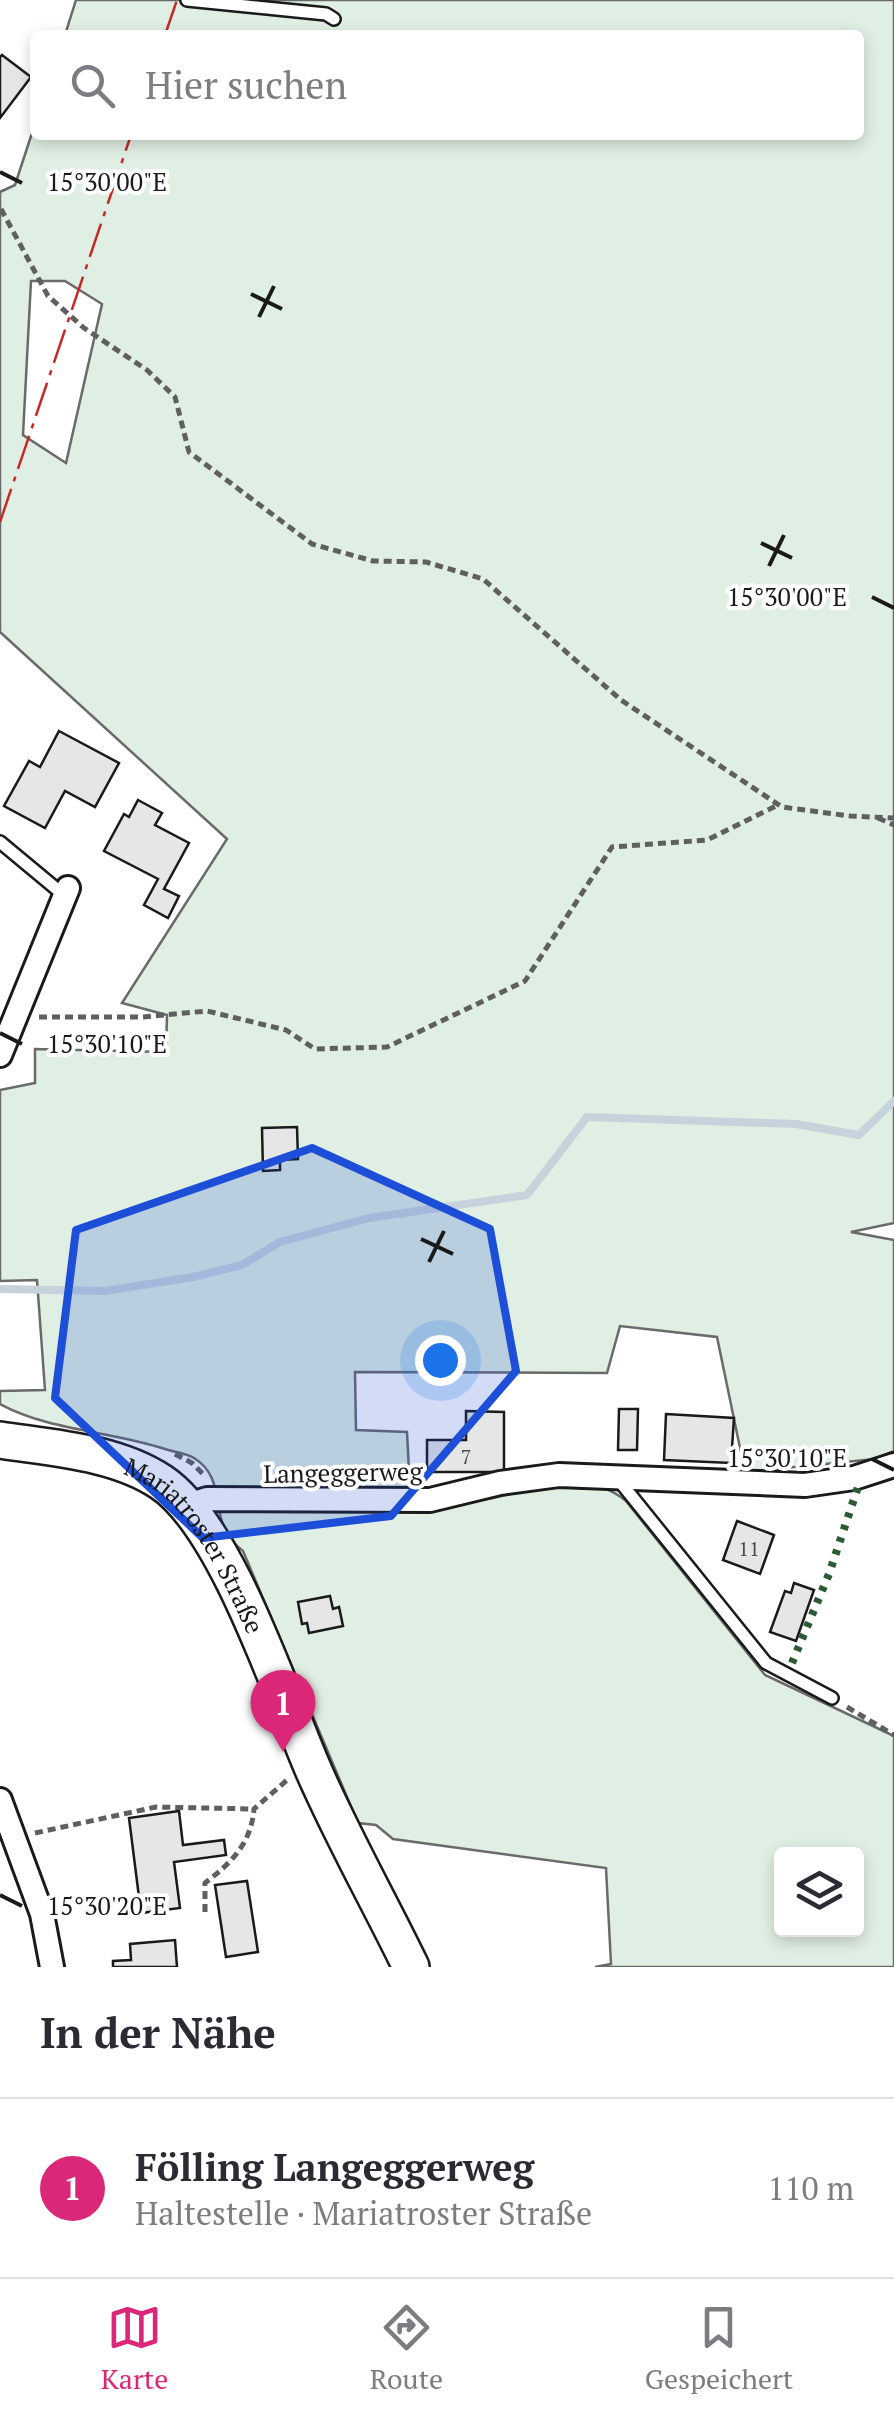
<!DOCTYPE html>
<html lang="de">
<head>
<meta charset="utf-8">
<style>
	:root { --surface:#fff; --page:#f2f2f3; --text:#2b2b33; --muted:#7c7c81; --line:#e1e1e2; --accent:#db2777 }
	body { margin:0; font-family:"PT Serif",serif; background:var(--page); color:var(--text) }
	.controls { position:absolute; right:30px; bottom:30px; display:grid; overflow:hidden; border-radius:10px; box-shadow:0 5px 15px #0003 }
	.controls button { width:90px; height:90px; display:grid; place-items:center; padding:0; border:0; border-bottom:2px solid var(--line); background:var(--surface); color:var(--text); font:50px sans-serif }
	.you { position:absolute; left:440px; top:1360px; width:35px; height:35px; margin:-25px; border:8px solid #fff; border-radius:50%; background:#1a73e8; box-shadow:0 0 0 15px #1a73e833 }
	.badge { display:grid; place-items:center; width:65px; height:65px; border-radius:50%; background:var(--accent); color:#fff; font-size:32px; font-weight:700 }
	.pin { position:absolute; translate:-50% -82px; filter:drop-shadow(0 2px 5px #0008) }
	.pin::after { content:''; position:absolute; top:52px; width:35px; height:30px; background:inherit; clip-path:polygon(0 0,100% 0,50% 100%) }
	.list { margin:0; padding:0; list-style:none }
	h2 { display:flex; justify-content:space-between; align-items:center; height:130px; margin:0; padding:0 40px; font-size:42px }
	h2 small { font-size:32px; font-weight:400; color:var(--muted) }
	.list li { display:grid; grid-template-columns:65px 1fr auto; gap:30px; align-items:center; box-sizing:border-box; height:180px; padding:0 40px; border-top:2px solid var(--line) }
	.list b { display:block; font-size:38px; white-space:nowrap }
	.list p { margin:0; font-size:32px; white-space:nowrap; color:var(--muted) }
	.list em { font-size:32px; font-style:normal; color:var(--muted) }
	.icon { flex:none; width:55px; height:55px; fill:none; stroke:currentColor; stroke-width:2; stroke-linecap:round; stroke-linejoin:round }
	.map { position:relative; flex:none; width:894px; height:1967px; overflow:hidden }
	.search { position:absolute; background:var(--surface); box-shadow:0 5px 15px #0003; left:30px; right:30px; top:30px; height:110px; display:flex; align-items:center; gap:25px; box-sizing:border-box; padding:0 35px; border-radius:10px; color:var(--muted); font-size:38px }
	.sheet { height:310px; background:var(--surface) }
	nav { display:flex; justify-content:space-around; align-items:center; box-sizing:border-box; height:140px; border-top:2px solid var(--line); background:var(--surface); font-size:28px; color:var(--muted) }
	nav a { display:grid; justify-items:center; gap:5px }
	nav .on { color:var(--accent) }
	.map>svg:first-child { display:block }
</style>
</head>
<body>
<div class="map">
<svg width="894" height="1967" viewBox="0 0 894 1967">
	<rect width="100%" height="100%" fill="#fff"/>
	<path fill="#e0efe3" stroke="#6a6a6a" stroke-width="2.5" fill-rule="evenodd" d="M76,0h818v1223l-43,9 43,8v211l-19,8 -130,13 -28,-135 -97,-11 -13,47 -252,-1 1,58 51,2 4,78c23,-3 47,-6 71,-10 47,-8 103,-34 144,1l139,174 129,61v231h-299l16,-3 -5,-96 -213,-29 -17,-14 -18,-2 -115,-272c-39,-29 -12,-70 -49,-93 -8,-5 -20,-6 -29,-9 -54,-18 -115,-18 -165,-45v-13l45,-1 -8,-110 -37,1v-191l35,-7v-34l131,3 1,-37 -45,-12 105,-164 -227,-207v-440l15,-7 20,-61v11h824v-100h-794zM31,281h34l37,23 -36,159 -43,-28zM782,1854h74v76h-74z"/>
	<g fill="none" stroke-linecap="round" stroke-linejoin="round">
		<path stroke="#c6d2dc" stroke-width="8" d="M0,1289l105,2 88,-14 49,-12 38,-23 89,-24 158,-23 60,-78 209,7 63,11 35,-34"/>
	</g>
	<path fill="#e6e6e6" stroke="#1a1a1a" stroke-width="2.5" d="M2,55l29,22 -31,41v-61z
		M59,731l60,32 -24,44 -30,-16 -20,37 -41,-22 25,-45 11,6z
		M138,800l24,13 -7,12 34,18 -25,46 15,7 -11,22 -24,-13 14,-26 -54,-28 20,-37 5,3z
		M297,1127l1,32 -18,1v10l-17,1 -1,-43z
		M619,1409h19l-1,41h-19z
		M466,1411l38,1v60h-77v-32h39z
		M666,1414l68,4 -3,45 -67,-3z
		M737,1521l37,14 -14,39 -37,-14z
		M794,1583l20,7 -18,51 -26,-9 15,-41 6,2z
		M330,1596l3,13 6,-2 4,19 -34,7 -2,-10 -5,1 -4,-22z
		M179,1811l4,34 41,-5 2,15 -52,7 6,46 -39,5 -12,-95z
		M247,1881l11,71 -32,5 -11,-72z
		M175,1940l2,27h-64v-6l18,-1 -1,-16z"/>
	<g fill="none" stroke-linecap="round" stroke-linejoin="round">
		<g stroke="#1a1a1a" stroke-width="16">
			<path id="lane" d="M187,0l139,14 8,5
				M0,842l65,54
				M617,1478l149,185 66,35"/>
		</g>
		<g stroke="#1a1a1a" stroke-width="28">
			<path id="street" d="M0,1055l68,-167
				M188,1505l19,-6 223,1 70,-17 59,-8 246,10 49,-7 40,-13
				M0,1800l42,114 10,53"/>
		</g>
		<g stroke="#1a1a1a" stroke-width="40">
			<g id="primary">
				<path id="s1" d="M0,1440c53,8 116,12 161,42 65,43 120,213 152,287 29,67 66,132 98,198"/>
			</g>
		</g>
		<path stroke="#5f5f5f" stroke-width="5" stroke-dasharray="8 5" stroke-linecap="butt" d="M1,209l47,87 36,32 63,42 28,27 14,55 123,92 61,17 53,1 57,17 138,121 161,107 68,9 44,2
			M878,818l16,7
			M39,1017h103l65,-6 79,19 29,19 72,-2 138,-66 87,-134 95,-7 71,-35
			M175,1454l17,9 14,14
			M847,1707l47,28
			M35,1833l121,-26 98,2
			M205,1912v-29c26,-20 46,-39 49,-74l33,-29"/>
		<use href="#lane" stroke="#fff" stroke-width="11"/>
		<use href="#street" stroke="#fff" stroke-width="22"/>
		<use href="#primary" stroke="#fff" stroke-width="35"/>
		<path stroke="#2b5a34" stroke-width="8" stroke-dasharray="5 8" stroke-linecap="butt" d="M792,1663l37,-89 29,-87"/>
		<path stroke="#c62828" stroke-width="2.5" stroke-dasharray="35 8 5 8" stroke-linecap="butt" d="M165,35l12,-35
			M0,522l131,-387"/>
	</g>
	<path fill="#1d4ed8" fill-opacity="0.2" stroke="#1d4ed8" stroke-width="8" stroke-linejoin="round" d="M312,1148l178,81 26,142 -125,145 -188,22 -148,-140 21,-168z"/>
	<path fill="none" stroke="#1a1a1a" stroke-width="4" d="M0,172l22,11M251,294l31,15M259,317l15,-31M761,543l31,15M769,566l15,-31M872,597l22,11M0,1033l22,11M421,1239l32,15M429,1262l15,-31M872,1459l22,11M0,1895l22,11"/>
	<g text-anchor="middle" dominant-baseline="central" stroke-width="8" stroke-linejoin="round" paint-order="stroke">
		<g font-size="20" fill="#4d4d4d">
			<text x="466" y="1456">7</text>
			<text x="749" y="1548">11</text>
		</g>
		<g font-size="25" fill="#1a1a1a" stroke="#fff">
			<text transform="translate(343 1472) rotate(-1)">Langeggerweg</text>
			<text stroke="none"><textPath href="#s1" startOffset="238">Mariatroster Straße</textPath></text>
		</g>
	</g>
	<g font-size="25" text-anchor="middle" fill="#1a1a1a" stroke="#fff" stroke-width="8" stroke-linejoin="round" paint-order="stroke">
		<text x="107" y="191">15°30'00"E</text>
		<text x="787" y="606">15°30'00"E</text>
		<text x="107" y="1053">15°30'10"E</text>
		<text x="787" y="1467">15°30'10"E</text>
		<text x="107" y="1915">15°30'20"E</text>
	</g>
</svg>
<div class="controls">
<button><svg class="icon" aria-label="layers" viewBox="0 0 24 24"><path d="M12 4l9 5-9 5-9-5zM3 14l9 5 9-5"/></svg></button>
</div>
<div class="you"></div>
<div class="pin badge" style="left:283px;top:1752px">1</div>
<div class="search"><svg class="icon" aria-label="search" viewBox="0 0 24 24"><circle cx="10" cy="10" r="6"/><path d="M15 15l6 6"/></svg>Hier suchen</div>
</div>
<section class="sheet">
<h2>In der Nähe<small></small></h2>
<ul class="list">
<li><span class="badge">1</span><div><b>Fölling Langeggerweg</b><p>Haltestelle · Mariatroster Straße</p></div><em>110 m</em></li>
</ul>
</section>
<nav>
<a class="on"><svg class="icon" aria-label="map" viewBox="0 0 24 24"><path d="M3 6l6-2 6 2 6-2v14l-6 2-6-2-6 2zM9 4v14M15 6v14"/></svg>Karte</a>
<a><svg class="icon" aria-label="directions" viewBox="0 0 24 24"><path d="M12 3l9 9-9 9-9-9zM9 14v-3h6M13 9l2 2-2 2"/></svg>Route</a>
<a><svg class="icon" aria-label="saved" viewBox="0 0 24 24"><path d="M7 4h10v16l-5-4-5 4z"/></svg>Gespeichert</a>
</nav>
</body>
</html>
